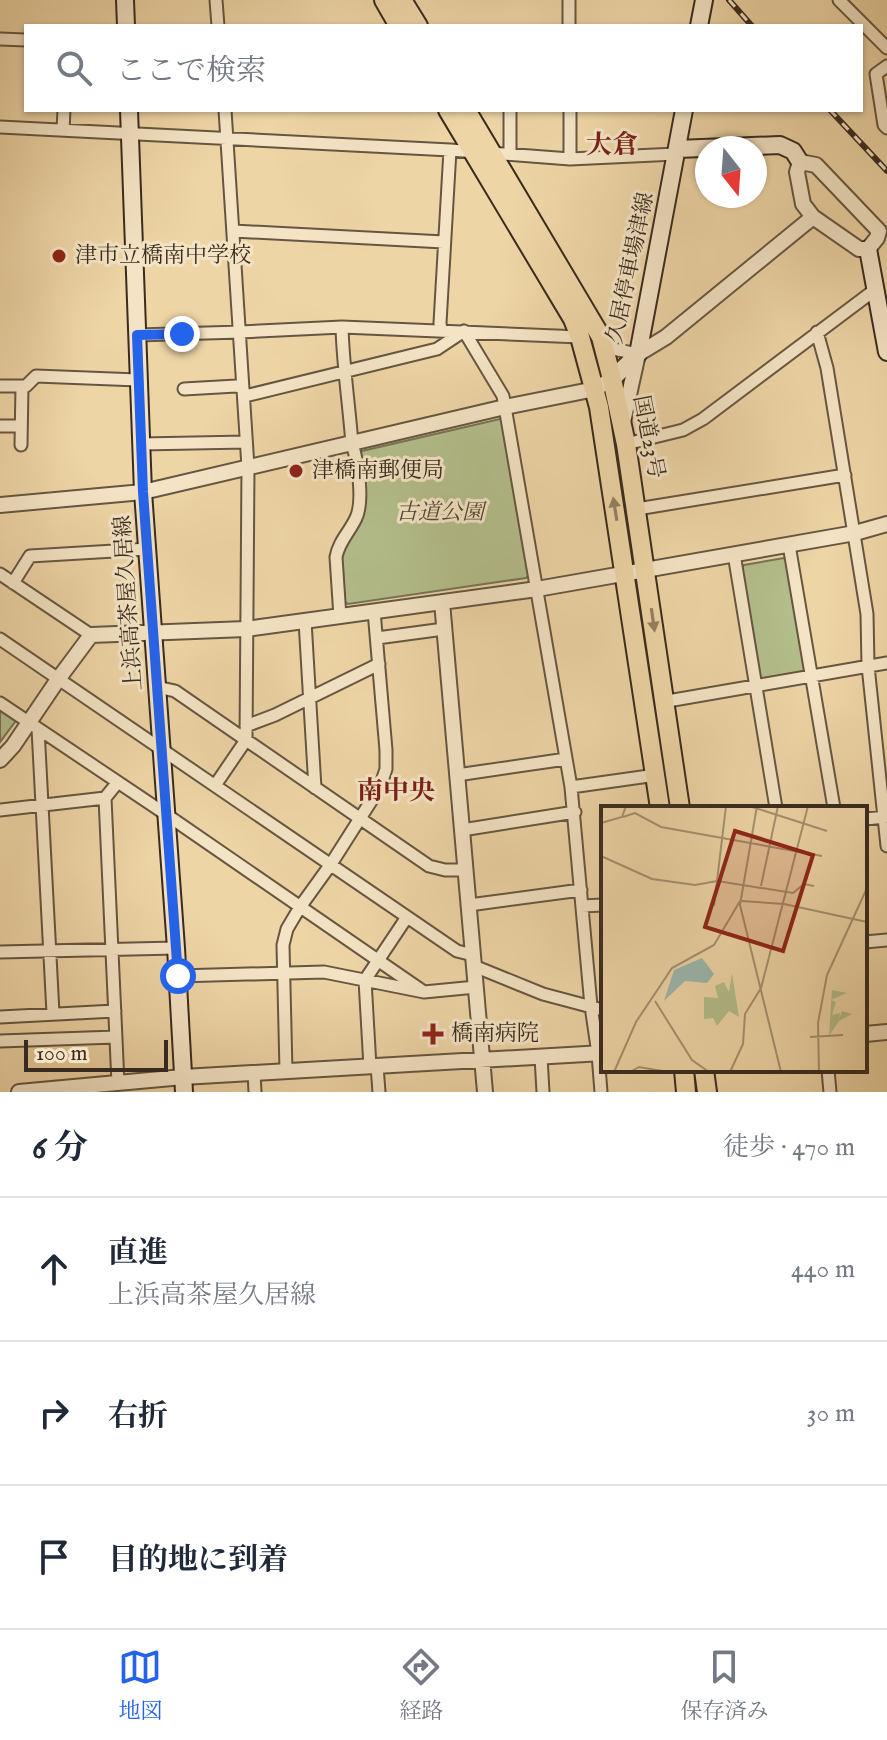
<!DOCTYPE html>
<html lang="ja">
<head>
<meta charset="utf-8">
<style>
	:root { --surface:#fff; --page:#f2f2f3; --text:#1f2937; --muted:#747a83; --line:#e0e1e3; --accent:#2563eb }
	body { margin:0; font-family:"IM FELL English","Noto Serif JP",serif; background:var(--page); color:var(--text) }
	.compass { position:absolute; left:695px; top:136px; width:72px; height:72px; border-radius:50%; background:var(--surface); box-shadow:0 2px 6px #0004; rotate:163deg }
	.scale { position:absolute; left:24px; bottom:20px; width:144px; box-sizing:border-box; padding-left:8px; border:4px solid #392b1f; border-top:0; font-size:22px; line-height:28px; white-space:nowrap; color:#392b1f; -webkit-text-stroke:6px #f4e4c5; paint-order:stroke }
	.stop { position:absolute; width:24px; height:24px; margin:-18px; border:6px solid #2563eb; border-radius:50%; background:#fff }
	.stop.end { background:#2563eb; border-color:#fff; box-shadow:0 2px 8px #0008 }
	.list { margin:0; padding:0; list-style:none }
	h2 { display:flex; justify-content:space-between; align-items:center; height:104px; margin:0; padding:0 32px; font-size:34px }
	h2 small { font-size:26px; font-weight:400; color:var(--muted) }
	.list li { display:grid; grid-template-columns:52px 1fr auto; gap:24px; align-items:center; box-sizing:border-box; height:144px; padding:0 32px; border-top:2px solid var(--line) }
	.list b { display:block; font-size:30px; white-space:nowrap }
	.list p { margin:0; font-size:26px; white-space:nowrap; color:var(--muted) }
	.list em { font-size:26px; font-style:normal; color:var(--muted) }
	.icon { flex:none; width:44px; height:44px; fill:none; stroke:currentColor; stroke-width:2; stroke-linecap:round; stroke-linejoin:round }
	.map { position:relative; flex:none; width:887px; height:1092px; overflow:hidden }
	.search { position:absolute; background:var(--surface); box-shadow:0 2px 6px #0004; left:24px; right:24px; top:24px; height:88px; display:flex; align-items:center; gap:20px; box-sizing:border-box; padding:0 28px; border-radius:0px; color:var(--muted); font-size:30px }
	.sheet { height:536px; background:var(--surface) }
	nav { display:flex; justify-content:space-around; align-items:center; box-sizing:border-box; height:112px; border-top:2px solid var(--line); background:var(--surface); font-size:22px; color:var(--muted) }
	nav a { display:grid; justify-items:center; gap:4px }
	nav .on { color:var(--accent) }
	.map>svg:first-child { display:block }
</style>
</head>
<body>
<div class="map">
<svg width="887" height="1092" viewBox="0 0 887 1092">
	<rect width="100%" height="100%" fill="#eed5a6"/>
	<filter id="stains"><feTurbulence type="fractalNoise" baseFrequency=".0025" numOctaves="4"/><feColorMatrix values="0 0 0 0 .2 0 0 0 0 .09 0 0 0 0 .02 0 0 0 .5 -.17"/></filter>
	<radialGradient id="worn" r=".72"><stop offset=".6" stop-color="#630" stop-opacity="0"/><stop offset="1" stop-color="#630" stop-opacity=".3"/></radialGradient>
	<path fill="#b3be8b" stroke="#767455" stroke-width="2" d="M500,419l2,1 27,155 -3,3 -178,26 -3,-2 -3,-45 4,-14 18,-29 1,-15 -5,-45 2,-3z
		M784,558l3,2 18,110 -2,3 -41,7 -2,-2 -18,-110 2,-3z
		M0,709l15,10v3l-15,20z"/>
	<g fill="none" stroke-linecap="round" stroke-linejoin="round">
		<g stroke="#665641" stroke-width="15">
			<path id="minor" d="M216,0l2,26
				M839,0l48,48
				M569,26v-26
				M0,39l26,1
				M887,66l-11,8 8,51 3,3
				M0,127l450,23 120,9 106,-5
				M63,130l1,-20
				M510,154v-44
				M570,159v-49
				M234,231l210,11
				M441,330l-1,-7 10,-173
				M464,331l39,65 2,11 66,380 20,219 7,48 3,38
				M817,332l10,36 40,246 1,52 19,180
				M137,335l104,-3 101,-5 238,10
				M604,340l9,9 25,5
				M0,386h22
				M184,389l52,-3 7,2
				M245,396l192,-47 27,-18
				M0,426h21
				M141,444l105,-2
				M626,444l57,-14 20,-11 173,-130
				M21,445l1,-59h4l10,-10 102,4
				M637,509l208,-34
				M789,545l45,263
				M734,554l42,254
				M0,574l91,61
				M13,583l17,-27 118,-7
				M340,617l-4,-60c3,-16 13,-24 20,-39 8,-17 2,-56 -4,-74 -3,-40 -9,-78 -10,-117
				M305,621l10,167
				M377,638l67,-9
				M0,639l457,312 16,4
				M157,687l18,4 254,175 16,4h21
				M662,702l225,-39
				M0,703l167,112 257,177
				M246,726l29,-11 104,-51
				M38,729l15,284
				M457,775l109,-16
				M118,782l-13,16 13,285
				M216,784l30,-44 2,-273 -23,-357
				M571,787l85,-12
				M0,810l105,-12
				M865,819l22,-2
				M462,830l113,-18
				M469,905l112,-15
				M582,906l21,-1
				M865,942l22,-2
				M0,952l176,-4
				M474,966l69,28 60,16
				M178,976l146,-4 100,20 52,-5
				M0,1017l115,-6
				M0,1041l116,-4
				M541,1057l2,35
				M377,1066l2,26
				M370,1067l-5,-87 42,-63
				M828,1070l2,22
				M286,1071l-3,-126 4,-16 13,-22 31,-43 49,-77 6,-18v-19l-12,-139
				M254,1073l1,19"/>
		</g>
		<g stroke="#665641" stroke-width="18">
			<path id="tertiary" d="M800,162l16,3 63,66 -2,7 -9,11h-9l-46,-32 -10,-13 -6,-32z
				M623,422l15,-68 28,-17 147,-120
				M0,505l143,-13 362,-85 90,-18 17,-10
				M442,602l43,490
				M0,760l13,-14 46,-68 32,-43 155,-6 291,-40 318,-56 32,-9
				M865,1034l22,-2
				M19,1092l164,-15 420,-24"/>
		</g>
		<g stroke="#392b1f" stroke-width="20">
			<path id="secondary" d="M125,0l1,26
				M699,26l5,-26
				M129,110l14,382 33,456 8,144
				M677,149l103,-4 13,6 7,11
				M868,249l19,103
				M612,379l26,-25 46,-244"/>
		</g>
		<g stroke="#392b1f" stroke-width="22">
			<path id="trunk" d="M384,0l15,26
				M402,0l16,26
				M448,110l125,209 7,18 19,70 61,401
				M466,110l135,227 11,42 14,65 54,364
				M684,1070l2,22
				M704,1070l3,22"/>
		</g>
		<use href="#minor" stroke="#f4e4c5" stroke-width="11"/>
		<use href="#tertiary" stroke="#f4e4c5" stroke-width="14"/>
		<use href="#secondary" stroke="#f4e4c5" stroke-width="16"/>
		<use href="#trunk" stroke="#eed5a6" stroke-width="18"/>
		<g stroke="#392b1f" stroke-width="6">
			<path id="rail" d="M729,0l23,26
				M830,110l57,61"/>
		</g>
		<use href="#rail" stroke="#f4e4c5" stroke-width="3" stroke-dasharray="9" stroke-linecap="butt"/>
	</g>
	<defs><path id="oneway-solid" d="M-6-.8H1V-3.2L6.5 0L1 3.2V.8H-6Z" transform="scale(2)"/></defs>
	<g fill="#948062">
		<use href="#oneway-solid" transform="translate(615 509) rotate(-99)"/>
		<use href="#oneway-solid" transform="translate(653 620) rotate(82)"/>
	</g>
	<g fill="none" stroke-linecap="round" stroke-linejoin="round">
		<path stroke="#2563eb" stroke-width="10" d="M178,976l-35,-484 -6,-157 45,-1"/>
	</g>
	<g fill="#8f2418" stroke="#f4e4c5" stroke-width="3">
		<circle cx="59" cy="256" r="8"/>
		<circle cx="296" cy="471" r="8"/>
		<path d="M429 1022h8v8h8v8h-8v8h-8v-8h-8v-8h8z"/>
	</g>
	<g text-anchor="middle" dominant-baseline="central" stroke-width="6" stroke-linejoin="round" paint-order="stroke">
		<g font-size="22" fill="#392b1f" stroke="#f4e4c5" text-anchor="start">
			<text x="75" y="256">津市立橋南中学校</text>
			<text x="312" y="471">津橋南郵便局</text>
			<text x="451" y="1034">橋南病院</text>
		</g>
		<g font-size="22" fill="#392b1f" stroke="#f4e4c5">
			<text transform="translate(631 268) rotate(-78)">久居停車場津線</text>
			<text transform="translate(648 437) rotate(79)">国道23号</text>
			<text transform="translate(129 603) rotate(-94)">上浜高茶屋久居線</text>
		</g>
		<g font-size="22" font-style="italic" fill="#514835" stroke="#f4e4c5">
			<text x="440" y="513">古道公園</text>
		</g>
		<g font-size="26" font-weight="bold" fill="#7a1f14" stroke="#f4e4c5">
			<text x="612" y="145">大倉</text>
			<text x="396" y="791">南中央</text>
		</g>
	</g>
	<g transform="translate(601 806)">
		<rect width="266" height="266" fill="#eed5a6"/>
		<path d="M131,167l7,44 -10,-6 -12,15 -4,-8 -9,1v-22l14,1 -3,-12 9,-4 5,10zM231,184l15,3 -16,7 5,2 -4,13 8,-2 -1,6 3,-8 10,3 -13,7 -10,15z" fill="#b3be8b"/>
		<path d="M101,152l12,16 -7,9 -22,-2 -21,20 10,-31z" fill="#9bb8ae"/>
		<path fill="none" stroke="#a69170" stroke-width="2" d="M125,0l-9,75 76,12 11,-9 10,2M148,0l78,25M156,0l-17,99 41,167M22,11l12,-4 26,14 161,29M0,17l21,-6 4,-11M0,50l51,23 43,6 22,-4 -3,25M160,80l17,-80M141,95l42,3 83,18M54,195l37,59 17,12M209,231l33,-2M13,266l22,-50 36,-54 42,-23 26,-44M29,266l9,-5 29,5M129,266l13,-28 2,-30 16,-26 47,-182M218,266l-1,-49 9,-48 40,-87"/>
		<path fill="#8f2418" fill-opacity="0.15" stroke="#8f2418" stroke-width="4" d="M134,25l78,24 -30,96 -78,-24z"/>
		<rect width="266" height="266" fill="none" stroke="#392b1f" stroke-width="4"/>
	</g>
	<rect width="100%" height="100%" filter="url(#stains)"/>
	<rect width="100%" height="100%" fill="url(#worn)"/>
</svg>
<svg class="compass" viewBox="-18 -18 36 36"><path d="M0-13l5 13h-10z" fill="#e53935"/><path d="M0 13l5-13h-10z" fill="#747a83"/></svg>
<div class="scale">100 m</div>
<div class="stop" style="left:178px;top:976px"></div>
<div class="stop end" style="left:182px;top:334px"></div>
<div class="search"><svg class="icon" aria-label="search" viewBox="0 0 24 24"><circle cx="10" cy="10" r="6"/><path d="M15 15l6 6"/></svg>ここで検索</div>
</div>
<section class="sheet">
<h2>6 分<small>徒歩 · 470 m</small></h2>
<ul class="list">
<li><svg class="icon" aria-label="ahead" viewBox="0 0 24 24"><path d="M12 20V5M6 11l6-6 6 6"/></svg><div><b>直進</b><p>上浜高茶屋久居線</p></div><em>440 m</em></li>
<li><svg class="icon" aria-label="right" viewBox="0 0 24 24"><path d="M7 20v-9h11M14 6l5 5-5 5"/></svg><div><b>右折</b></div><em>30 m</em></li>
<li><svg class="icon" aria-label="arrive" viewBox="0 0 24 24"><path d="M6 21V4h12l-3 4 3 4H6"/></svg><div><b>目的地に到着</b></div></li>
</ul>
</section>
<nav>
<a class="on"><svg class="icon" aria-label="map" viewBox="0 0 24 24"><path d="M3 6l6-2 6 2 6-2v14l-6 2-6-2-6 2zM9 4v14M15 6v14"/></svg>地図</a>
<a><svg class="icon" aria-label="directions" viewBox="0 0 24 24"><path d="M12 3l9 9-9 9-9-9zM9 14v-3h6M13 9l2 2-2 2"/></svg>経路</a>
<a><svg class="icon" aria-label="saved" viewBox="0 0 24 24"><path d="M7 4h10v16l-5-4-5 4z"/></svg>保存済み</a>
</nav>
</body>
</html>
